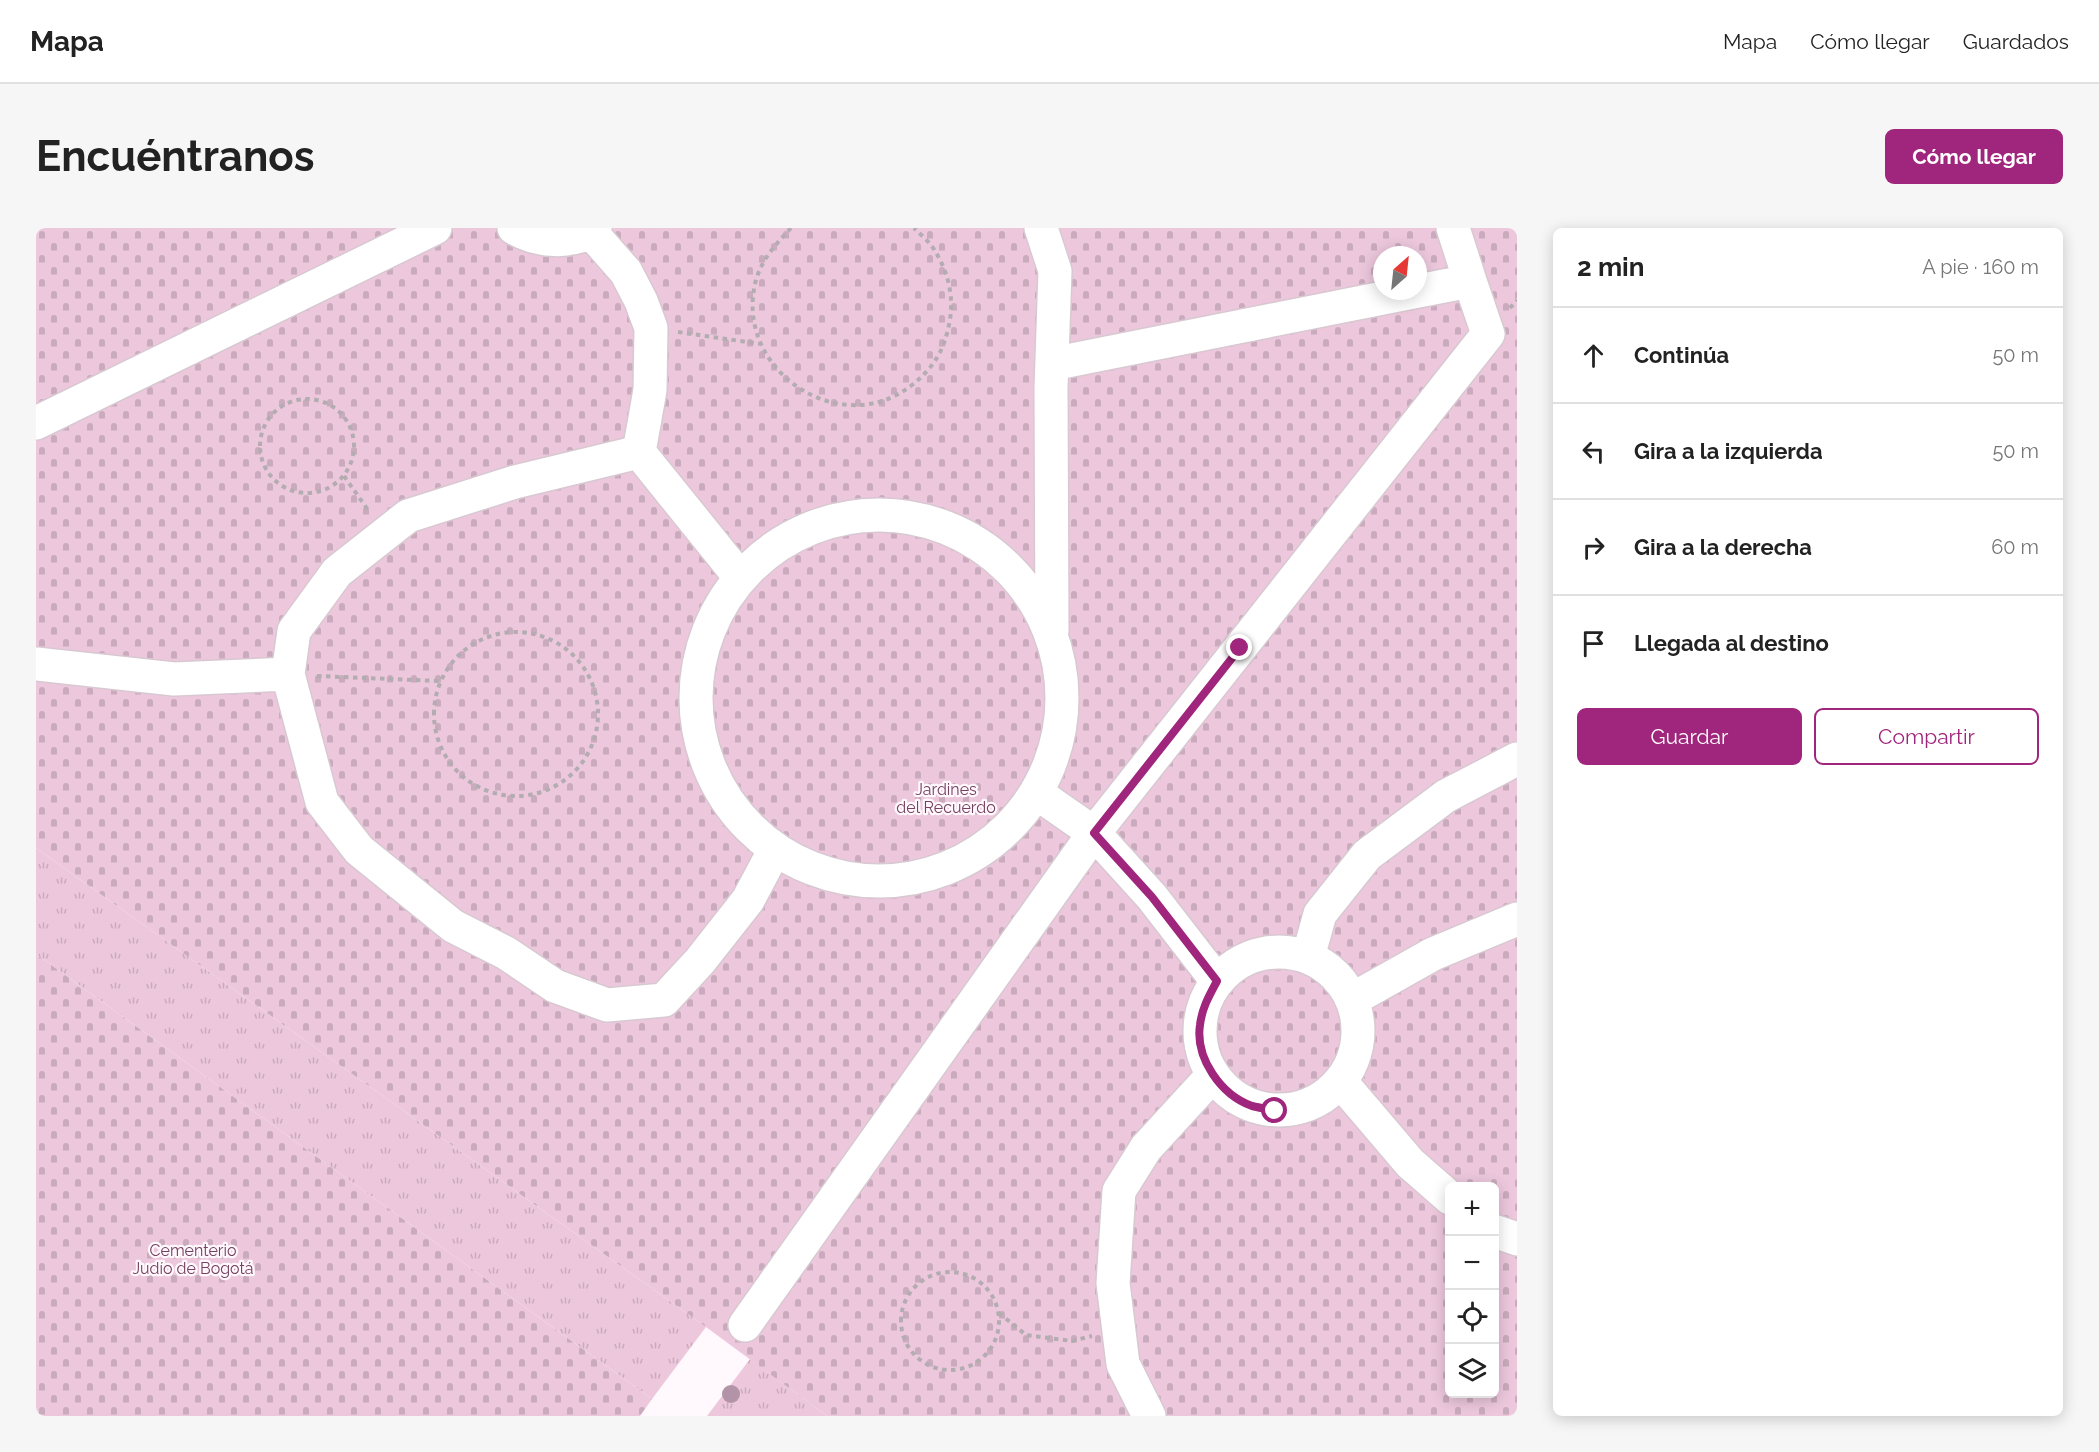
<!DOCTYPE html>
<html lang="es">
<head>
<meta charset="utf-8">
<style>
	:root { --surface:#fff; --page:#f6f6f6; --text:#222; --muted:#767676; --line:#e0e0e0; --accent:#a0257c }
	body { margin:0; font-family:Raleway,sans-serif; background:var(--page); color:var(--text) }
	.controls { position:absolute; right:18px; bottom:18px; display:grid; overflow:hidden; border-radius:9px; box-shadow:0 3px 15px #0003 }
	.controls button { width:54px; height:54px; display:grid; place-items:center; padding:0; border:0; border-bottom:2px solid var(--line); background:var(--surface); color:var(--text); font:30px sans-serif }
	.compass { position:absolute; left:1337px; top:18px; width:54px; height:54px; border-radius:50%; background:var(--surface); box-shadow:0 3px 15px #0003; rotate:27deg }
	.stop { position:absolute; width:18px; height:18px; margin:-14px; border:4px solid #a0257c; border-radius:50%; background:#fff }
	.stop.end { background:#a0257c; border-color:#fff; box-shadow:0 2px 6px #0008 }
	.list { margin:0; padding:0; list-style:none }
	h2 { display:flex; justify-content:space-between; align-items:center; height:78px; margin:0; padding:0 24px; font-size:26px }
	h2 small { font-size:20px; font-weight:400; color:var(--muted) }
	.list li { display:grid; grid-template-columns:39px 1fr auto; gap:18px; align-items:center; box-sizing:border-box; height:96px; padding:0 24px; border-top:2px solid var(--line) }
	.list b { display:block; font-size:22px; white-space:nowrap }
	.list em { font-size:20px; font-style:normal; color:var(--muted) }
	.actions { display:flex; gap:12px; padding:18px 24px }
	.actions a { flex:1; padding:14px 0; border:2px solid var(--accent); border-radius:9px; text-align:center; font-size:21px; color:var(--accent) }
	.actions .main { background:var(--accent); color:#fff }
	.icon { flex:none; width:33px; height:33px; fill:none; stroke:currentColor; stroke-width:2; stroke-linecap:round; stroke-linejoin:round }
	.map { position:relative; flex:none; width:1481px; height:1188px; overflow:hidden; border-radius:9px }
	header { display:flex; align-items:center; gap:36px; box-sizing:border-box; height:84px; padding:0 30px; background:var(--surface); border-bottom:2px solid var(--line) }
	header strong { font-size:28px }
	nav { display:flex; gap:33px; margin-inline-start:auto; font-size:21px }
	.intro { display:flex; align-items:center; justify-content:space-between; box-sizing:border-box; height:144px; padding:0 36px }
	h1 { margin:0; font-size:42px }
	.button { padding:15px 27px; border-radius:9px; background:var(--accent); color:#fff; font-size:21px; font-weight:700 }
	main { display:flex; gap:36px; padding:0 36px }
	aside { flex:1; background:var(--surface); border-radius:9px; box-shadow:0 3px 15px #0003 }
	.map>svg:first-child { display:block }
</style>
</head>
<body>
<header>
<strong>Mapa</strong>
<nav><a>Mapa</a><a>Cómo llegar</a><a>Guardados</a></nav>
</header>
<div class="intro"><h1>Encuéntranos</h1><a class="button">Cómo llegar</a></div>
<main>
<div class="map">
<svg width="1481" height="1188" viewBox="0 0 1481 1188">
	<defs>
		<pattern id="grass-tufts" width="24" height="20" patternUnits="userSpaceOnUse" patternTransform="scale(1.5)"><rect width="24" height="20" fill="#edc8dd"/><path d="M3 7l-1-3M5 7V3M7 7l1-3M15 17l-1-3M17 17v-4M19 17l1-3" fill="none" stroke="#caabbd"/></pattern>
		<pattern id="cemetery-stones" width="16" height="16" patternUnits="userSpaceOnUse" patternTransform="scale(1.5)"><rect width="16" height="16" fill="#edc8dd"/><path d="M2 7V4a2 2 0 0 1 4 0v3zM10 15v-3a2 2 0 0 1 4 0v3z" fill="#caabbd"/></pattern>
	</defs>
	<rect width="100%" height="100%" fill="#fff8fc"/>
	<path fill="url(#grass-tufts)" d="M0,620l670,479 -54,72 -616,-445z
		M714,1131l77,57h-120z"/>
	<path fill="url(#cemetery-stones)" fill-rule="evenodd" d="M0,0h1481v1188h-690l-121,-89 -670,-479zM1346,27h36v36h-36zM1414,958h44v208h-44z
		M0,726l616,445 -12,17h-604z"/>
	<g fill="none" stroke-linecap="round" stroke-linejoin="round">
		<g stroke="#d8c8d1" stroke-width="36">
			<path id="minor" d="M478,0c23,14 59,17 81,0
				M1005,0l14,43 -4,117 1,243
				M554,3l36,41 15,29 10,27 -1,62 -11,62 100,124
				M1382,63l52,-10 -17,-53
				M1016,136l366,-73
				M0,195l399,-195
				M603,224l-124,30 -107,34 -71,56 -43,59 -6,43 34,128 37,48 94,76 53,27 49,33 52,19 57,-5 36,-39 48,-61 26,-49
				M660 470a183 183 0 1 1 366 0a183 183 0 1 1-366 0Z
				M0,436l138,15 114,-5
				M1002,566l56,39 58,64 65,84
				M1164 803a79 79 0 1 1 158 0a79 79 0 1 1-158 0Z
				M1272,729l12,-43 47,-59 79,-59 71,-37
				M1317,771l80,-45 84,-35
				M1305,854l69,81 40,35
				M1458,1003l23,8
				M709,1097l349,-492 394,-499 -18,-53
				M1113,1188l-26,-52 -10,-81 6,-92 27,-43 67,-73"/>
		</g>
		<path stroke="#b3acb0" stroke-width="4" stroke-dasharray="4.5 4.5" stroke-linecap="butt" d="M755,0c-15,16 -29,31 -35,52 -24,89 84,162 156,105 19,-15 31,-32 36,-56 7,-27 2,-54 -13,-78 -5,-9 -14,-16 -21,-23
			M1474,80l7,-8
			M642,104l83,12
			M224 218a47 47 0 1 1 94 0a47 47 0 1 1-94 0Z
			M308,248l24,34
			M398 486a82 82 0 1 1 164 0a82 82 0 1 1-164 0Z
			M281,448l122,5
			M865 1093a49 49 0 1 1 98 0a49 49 0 1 1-98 0Z
			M963,1085l27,22 46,6 20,-5"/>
		<use href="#minor" stroke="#fff" stroke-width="33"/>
	</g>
	<circle fill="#b393a7" cx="695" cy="1166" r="9"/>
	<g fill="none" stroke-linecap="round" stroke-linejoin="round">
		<path stroke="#a0257c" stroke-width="8" d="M1204,420l-146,185 58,64 65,84c-8,15 -15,27 -17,44 -5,33 21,70 52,81 8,2 16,3 23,5"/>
	</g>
	<g text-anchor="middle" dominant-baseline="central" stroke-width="4.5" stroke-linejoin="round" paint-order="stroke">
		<g font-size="16" fill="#754061" stroke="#fff8fc">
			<text x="910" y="561">Jardines<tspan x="910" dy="18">del Recuerdo</tspan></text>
			<text x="157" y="1022">Cementerio<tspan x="157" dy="18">Judío de Bogotá</tspan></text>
		</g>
	</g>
</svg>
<div class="controls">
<button>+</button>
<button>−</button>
<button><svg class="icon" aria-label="locate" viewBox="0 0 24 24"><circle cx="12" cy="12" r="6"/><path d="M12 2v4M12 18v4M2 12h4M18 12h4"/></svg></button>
<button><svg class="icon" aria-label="layers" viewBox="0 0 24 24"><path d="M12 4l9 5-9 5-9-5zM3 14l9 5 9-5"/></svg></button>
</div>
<svg class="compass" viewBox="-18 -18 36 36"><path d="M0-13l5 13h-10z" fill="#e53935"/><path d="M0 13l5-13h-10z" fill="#767676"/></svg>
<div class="stop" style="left:1239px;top:883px"></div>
<div class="stop end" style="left:1204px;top:420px"></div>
</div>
<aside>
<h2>2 min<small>A pie · 160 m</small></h2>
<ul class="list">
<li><svg class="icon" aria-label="ahead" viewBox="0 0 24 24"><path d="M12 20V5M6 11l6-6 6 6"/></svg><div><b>Continúa</b></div><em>50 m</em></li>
<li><svg class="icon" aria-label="left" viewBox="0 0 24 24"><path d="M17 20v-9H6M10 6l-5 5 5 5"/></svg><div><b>Gira a la izquierda</b></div><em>50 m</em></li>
<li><svg class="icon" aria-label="right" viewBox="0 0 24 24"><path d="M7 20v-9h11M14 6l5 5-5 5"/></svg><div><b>Gira a la derecha</b></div><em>60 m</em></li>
<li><svg class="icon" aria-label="arrive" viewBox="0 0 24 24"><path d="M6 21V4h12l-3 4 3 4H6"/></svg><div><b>Llegada al destino</b></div></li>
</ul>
<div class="actions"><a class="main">Guardar</a><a>Compartir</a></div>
</aside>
</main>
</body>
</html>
